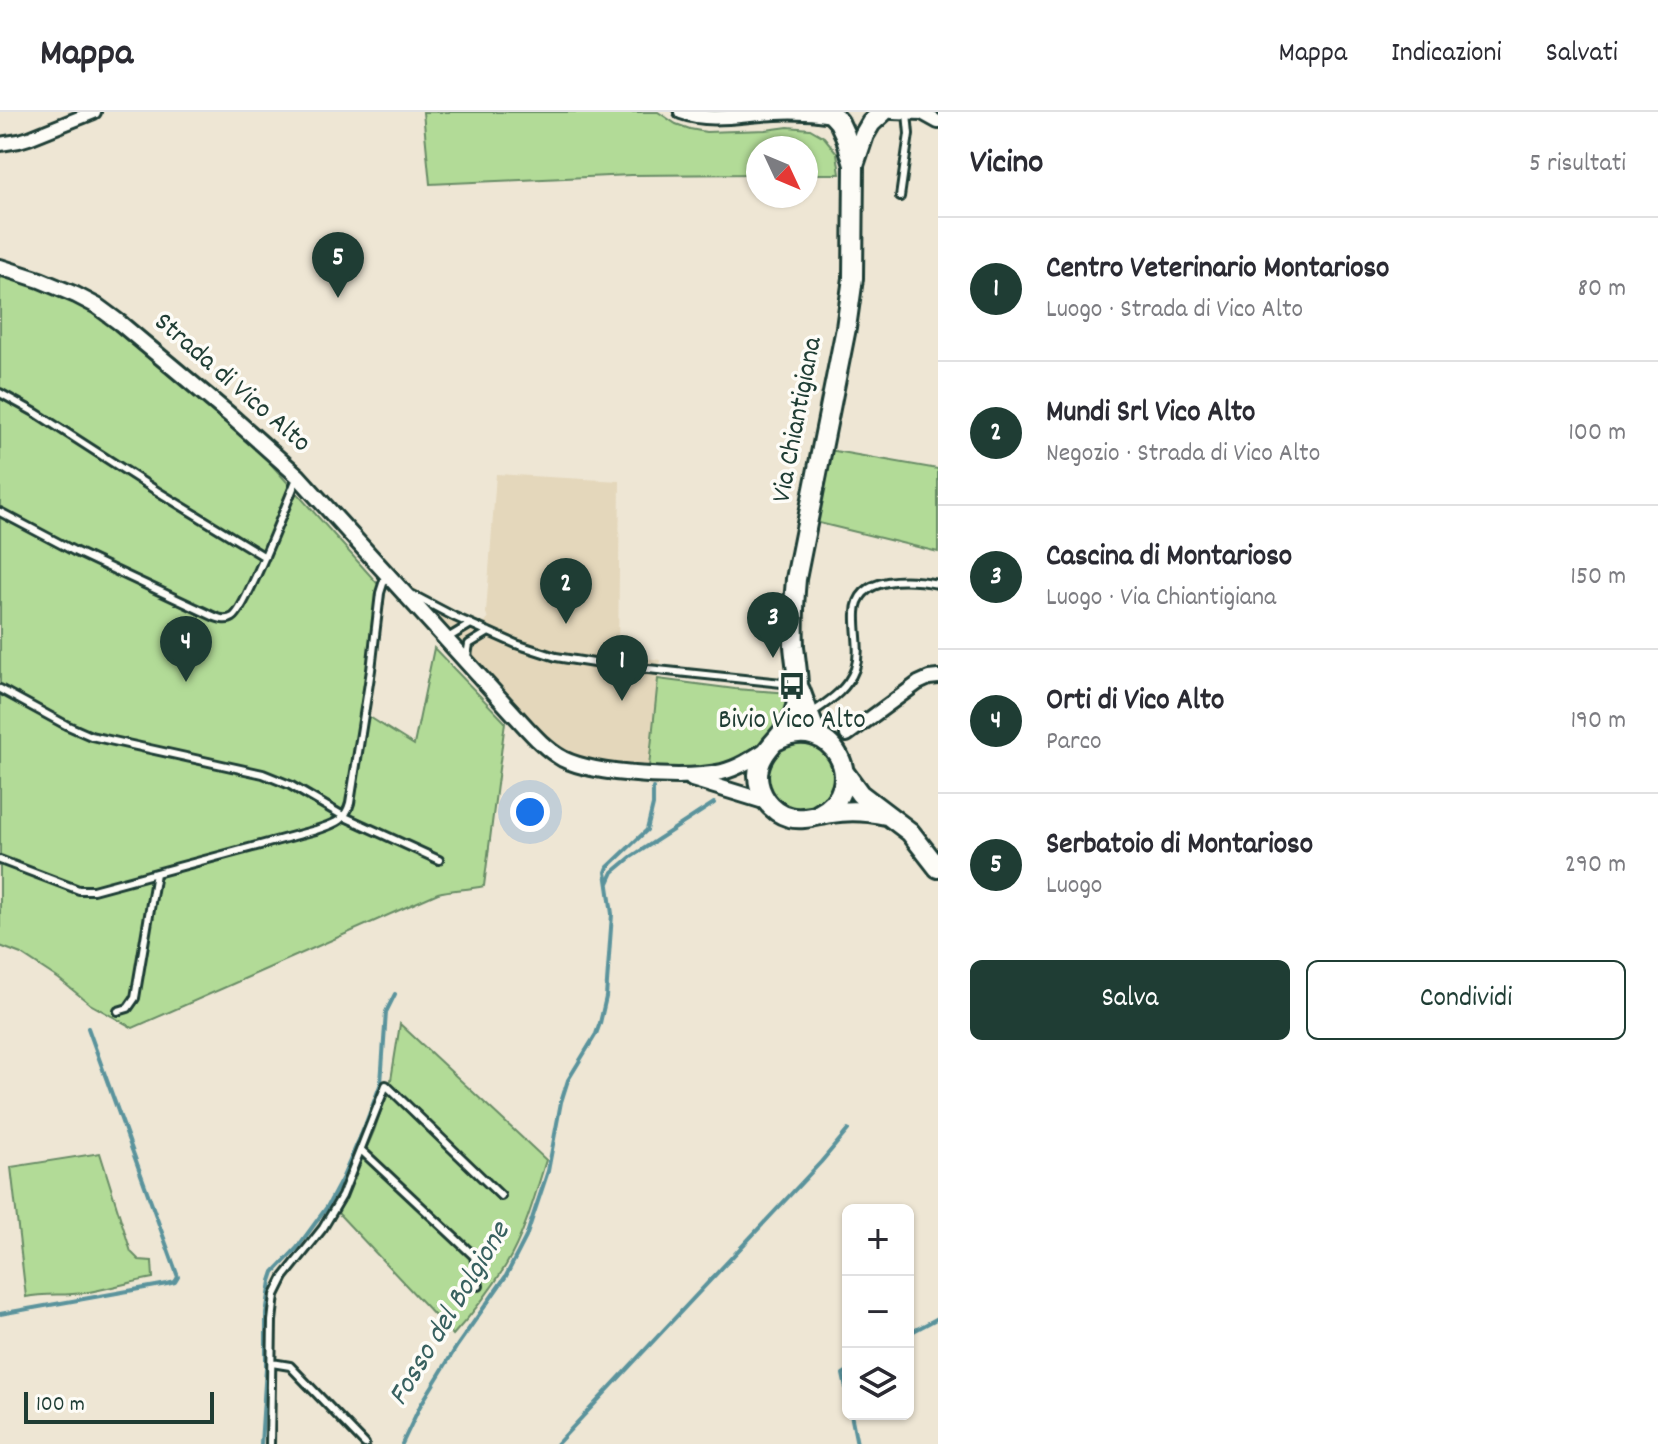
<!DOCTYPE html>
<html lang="it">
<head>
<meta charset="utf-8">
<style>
	:root { --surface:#fff; --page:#f2f2f3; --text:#2b2b33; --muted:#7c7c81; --line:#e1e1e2; --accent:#1f3d34 }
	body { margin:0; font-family:Dekko,sans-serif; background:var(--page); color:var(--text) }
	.controls { position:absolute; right:24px; bottom:24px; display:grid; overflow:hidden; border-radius:12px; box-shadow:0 2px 6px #0004 }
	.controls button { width:72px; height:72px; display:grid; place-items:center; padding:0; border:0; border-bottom:2px solid var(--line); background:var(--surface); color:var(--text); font:40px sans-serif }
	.compass { position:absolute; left:746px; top:24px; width:72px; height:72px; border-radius:50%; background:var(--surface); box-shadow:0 2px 6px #0004; rotate:134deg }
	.scale { position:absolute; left:24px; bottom:20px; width:190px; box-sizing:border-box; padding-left:8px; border:4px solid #1f3d34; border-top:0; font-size:22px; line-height:28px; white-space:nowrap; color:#1f3d34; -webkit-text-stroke:6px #fdfcf7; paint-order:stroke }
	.you { position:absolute; left:530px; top:700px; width:28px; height:28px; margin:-20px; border:6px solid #fff; border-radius:50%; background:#1a73e8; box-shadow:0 0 0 12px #1a73e833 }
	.badge { display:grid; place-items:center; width:52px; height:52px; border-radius:50%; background:var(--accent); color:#fff; font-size:26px; font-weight:700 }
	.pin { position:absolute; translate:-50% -66px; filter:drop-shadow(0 2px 4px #0008) }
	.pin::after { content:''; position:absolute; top:42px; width:28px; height:24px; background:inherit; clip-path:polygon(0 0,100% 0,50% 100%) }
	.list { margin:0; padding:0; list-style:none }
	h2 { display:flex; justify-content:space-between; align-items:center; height:104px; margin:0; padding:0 32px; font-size:34px }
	h2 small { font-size:26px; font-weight:400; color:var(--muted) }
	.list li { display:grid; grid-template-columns:52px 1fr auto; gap:24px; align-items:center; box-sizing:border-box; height:144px; padding:0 32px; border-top:2px solid var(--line) }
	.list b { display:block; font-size:30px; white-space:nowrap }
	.list p { margin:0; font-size:26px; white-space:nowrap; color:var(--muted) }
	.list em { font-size:26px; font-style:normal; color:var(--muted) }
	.actions { display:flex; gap:16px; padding:24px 32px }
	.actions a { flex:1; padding:18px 0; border:2px solid var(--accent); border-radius:12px; text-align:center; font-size:28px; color:var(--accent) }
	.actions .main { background:var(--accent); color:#fff }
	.icon { flex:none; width:44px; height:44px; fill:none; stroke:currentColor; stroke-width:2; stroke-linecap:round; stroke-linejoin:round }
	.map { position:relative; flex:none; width:938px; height:1332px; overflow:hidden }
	header { display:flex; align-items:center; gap:48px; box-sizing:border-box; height:112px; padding:0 40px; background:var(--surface); border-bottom:2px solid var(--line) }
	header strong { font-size:38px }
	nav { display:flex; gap:44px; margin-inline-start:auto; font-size:28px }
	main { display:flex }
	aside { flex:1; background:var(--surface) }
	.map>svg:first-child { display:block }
</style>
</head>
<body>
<header>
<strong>Mappa</strong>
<nav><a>Mappa</a><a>Indicazioni</a><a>Salvati</a></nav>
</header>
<main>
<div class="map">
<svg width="938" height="1332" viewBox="0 0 938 1332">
	<rect width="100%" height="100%" fill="#eee6d4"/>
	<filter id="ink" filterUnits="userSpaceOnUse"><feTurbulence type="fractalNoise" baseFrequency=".0125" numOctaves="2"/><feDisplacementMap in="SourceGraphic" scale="16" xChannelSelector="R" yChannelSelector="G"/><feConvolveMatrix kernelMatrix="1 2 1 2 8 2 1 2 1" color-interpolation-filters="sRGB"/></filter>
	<g filter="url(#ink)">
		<path fill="#e4d7bb" d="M496,362l124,7 -2,173 42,6 -11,107 -55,-5 -22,-6 -21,-13 -66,-69 -86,-96 46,30 40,15 3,-4 -2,-6z"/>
		<path fill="#b2db97" stroke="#688c66" stroke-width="2" d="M423,0h235l18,12 14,5 16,3 60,-2 22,-3 22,2 14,8 13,16 3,21h-34v-26h-48v26l-127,1 -201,9z
			M0,162c35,9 71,23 101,44l152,126 132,148 -17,124 46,29 20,-97 71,74 -21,164c-16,4 -31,3 -46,7l-305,135 -43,-24 -31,-25 -38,-25 -21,-8z
			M829,338l109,19v83l-123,-30z
			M658,567l77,10 56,4c-3,22 -13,33 -29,48 -6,5 -12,13 -18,17 -27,18 -65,11 -95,9z
			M803,628l27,15 7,19 -5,18 -22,18h-18l-17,-10 -9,-18 2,-21 14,-16z
			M400,912l146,136c-11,35 -21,73 -40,105 -15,25 -33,48 -53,70l-115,-122 36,-82 17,-51z
			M100,1041l31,99 8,8 13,1 1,17c-23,4 -46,11 -69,15 -20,3 -39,0 -58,4l-15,-130z"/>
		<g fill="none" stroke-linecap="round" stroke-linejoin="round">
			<path stroke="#5a939c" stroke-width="4" d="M608,771l5,-11 18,-15 83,-54
				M0,1202l167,-30 8,-2 3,-5 -90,-249
				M908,1222l30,-16
				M848,1259l-5,3 5,23
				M851,1302l6,30
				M261,1332l5,-76v-54l5,-33 3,-9 23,-24 30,-41 15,-28 22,-51 17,-45 5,-71 9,-18
				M402,1332l18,-38 37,-60 49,-70 20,-39 22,-66 13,-69 7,-22 28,-46 4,-11 6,-26 6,-83 -6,-42 2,-5 39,-37 6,-25v-17
				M557,1332l264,-282 27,-32"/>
			<g stroke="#1f3d34" stroke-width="12">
				<path id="service" d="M900,85l9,-63 -2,-21
					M0,281l36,20 121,78 108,66
					M0,400l74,39 141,66c6,2 12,4 18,0 13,-8 56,-120 65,-141
					M413,483l42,22 61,27 40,13 44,7 182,19
					M446,527l25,-15
					M467,544l2,-12 20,-12
					M0,577l66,36 25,11 172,38 27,11 55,32 94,43
					M812,601c17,-12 35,-23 43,-44 6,-18 0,-37 1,-56 1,-39 55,-34 82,-29
					M0,748l79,30h14l223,-60c17,-6 29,-8 34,-27l21,-133 9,-77 6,-19
					M118,899l10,-3 7,-10 21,-125
					M361,1038l113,106 5,30
					M272,1251l18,3 75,78
					M270,1332l2,-123 3,-26 9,-18 39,-49 19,-32 44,-111 115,111"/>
			</g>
			<g stroke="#1f3d34" stroke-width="18">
				<path id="minor" d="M681,0c31,11 62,2 95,1 18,-1 38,0 57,3
					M892,0l30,1
					M920,0l18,10
					M0,32l19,-3 10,-3 65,-26
					M847,623l71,-52 11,-5 9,-1"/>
			</g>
			<g stroke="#1f3d34" stroke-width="20">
				<path id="tertiary" d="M0,155l40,13 36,15 21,11 23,17 111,93 67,60 215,237c15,16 30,35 50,46 32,16 124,21 159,13 16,-4 30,-13 44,-22
					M692,667l75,23"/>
			</g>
			<g stroke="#1f3d34" stroke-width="24">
				<path id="primary" d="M830,0l9,10 6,13 9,30 -1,113 -7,50 -50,251c-2,22 -3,44 -2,67 2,23 8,45 0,67 -8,24 -35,35 -36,62 0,19 13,37 31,42 14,4 28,-2 42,-4 18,-3 37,-2 55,2
					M854,53l10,-30 7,-12 12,-11
					M800,578l17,46
					M776,629c56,-31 96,46 43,73
					M844,660l16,22 50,38 28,36"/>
			</g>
			<use href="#service" stroke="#fdfcf7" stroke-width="6"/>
			<use href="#minor" stroke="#fdfcf7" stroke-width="12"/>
			<use href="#tertiary" stroke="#fdfcf7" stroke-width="14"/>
			<use href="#primary" stroke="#fdfcf7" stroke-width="18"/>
		</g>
	</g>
	<defs>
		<g id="bus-bare" transform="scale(2.16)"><path d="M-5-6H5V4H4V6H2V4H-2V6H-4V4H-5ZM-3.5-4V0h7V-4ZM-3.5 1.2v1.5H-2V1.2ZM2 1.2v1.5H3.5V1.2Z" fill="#1f3d34" stroke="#fdfcf7" stroke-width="2.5" paint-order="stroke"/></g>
	</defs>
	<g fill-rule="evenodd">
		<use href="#bus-bare" x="792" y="574"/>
	</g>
	<g text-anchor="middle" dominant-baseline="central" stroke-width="7" stroke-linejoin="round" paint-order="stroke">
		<g font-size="28" fill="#1f3d34" stroke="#fdfcf7">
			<text transform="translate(231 272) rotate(41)">Strada di Vico Alto</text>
			<text transform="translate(799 308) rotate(-79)">Via Chiantigiana</text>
		</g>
		<g font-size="28" fill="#1f3d34" stroke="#fdfcf7">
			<text x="792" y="610">Bivio Vico Alto</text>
		</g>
		<g font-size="30" font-style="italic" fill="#386160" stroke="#fdfcf7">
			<text transform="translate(451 1203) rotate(-59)">Fosso del Bolgione</text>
		</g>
	</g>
</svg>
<div class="controls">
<button>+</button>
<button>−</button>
<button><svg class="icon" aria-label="layers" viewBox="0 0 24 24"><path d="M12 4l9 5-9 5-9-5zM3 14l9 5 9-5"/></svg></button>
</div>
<svg class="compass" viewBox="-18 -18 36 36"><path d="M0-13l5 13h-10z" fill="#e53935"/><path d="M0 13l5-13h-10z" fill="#7c7c81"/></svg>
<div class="scale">100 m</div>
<div class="you"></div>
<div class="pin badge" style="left:622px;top:589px">1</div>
<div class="pin badge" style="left:566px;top:512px">2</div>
<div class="pin badge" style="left:773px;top:546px">3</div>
<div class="pin badge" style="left:186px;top:570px">4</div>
<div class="pin badge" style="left:338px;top:186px">5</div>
</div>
<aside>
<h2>Vicino<small>5 risultati</small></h2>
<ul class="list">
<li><span class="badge">1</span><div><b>Centro Veterinario Montarioso</b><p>Luogo · Strada di Vico Alto</p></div><em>80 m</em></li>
<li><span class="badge">2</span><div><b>Mundi Srl Vico Alto</b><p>Negozio · Strada di Vico Alto</p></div><em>100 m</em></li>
<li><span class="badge">3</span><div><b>Cascina di Montarioso</b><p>Luogo · Via Chiantigiana</p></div><em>150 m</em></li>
<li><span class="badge">4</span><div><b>Orti di Vico Alto</b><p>Parco</p></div><em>190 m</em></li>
<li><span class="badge">5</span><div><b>Serbatoio di Montarioso</b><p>Luogo</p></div><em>290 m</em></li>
</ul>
<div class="actions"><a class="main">Salva</a><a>Condividi</a></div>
</aside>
</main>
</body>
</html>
